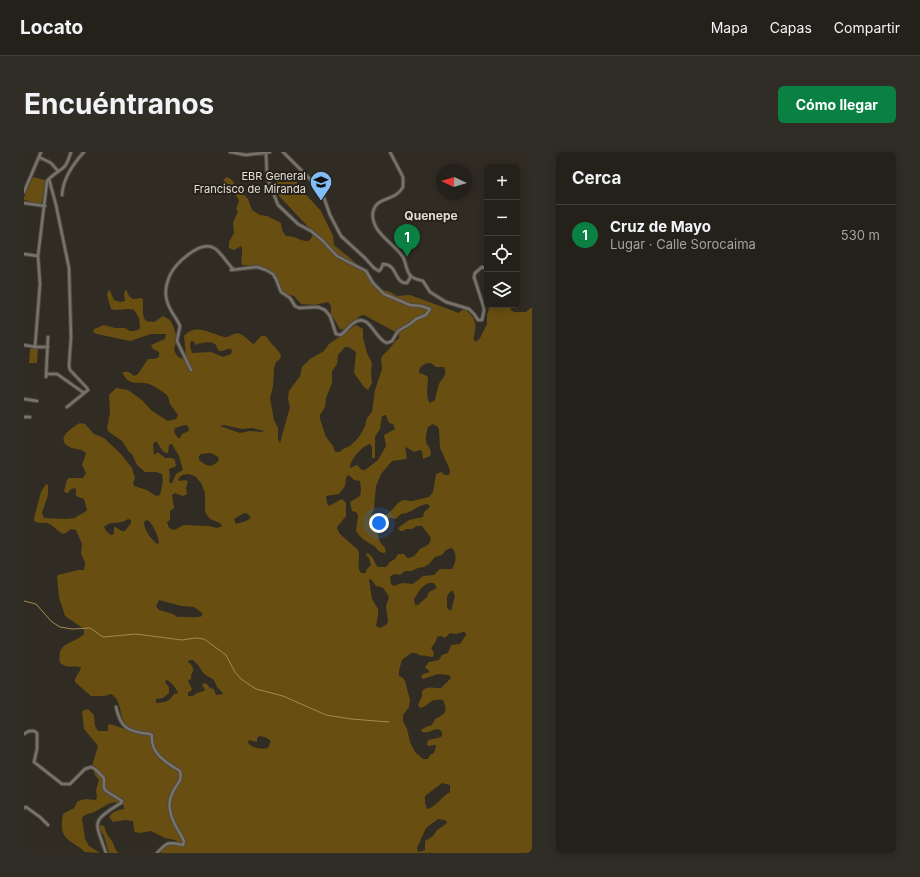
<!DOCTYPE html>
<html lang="es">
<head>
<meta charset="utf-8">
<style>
	:root { --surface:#24201a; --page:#302d27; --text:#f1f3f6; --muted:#a3a3a2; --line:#413e39; --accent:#0b8043 }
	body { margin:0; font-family:Inter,sans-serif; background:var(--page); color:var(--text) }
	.controls { position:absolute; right:12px; top:12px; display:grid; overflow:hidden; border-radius:6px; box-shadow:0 2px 10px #0003 }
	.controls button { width:36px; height:36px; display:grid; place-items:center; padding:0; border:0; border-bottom:1px solid var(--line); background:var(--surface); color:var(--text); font:20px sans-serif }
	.compass { position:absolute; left:412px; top:12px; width:36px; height:36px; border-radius:50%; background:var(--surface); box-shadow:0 2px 10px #0003; rotate:274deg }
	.you { position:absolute; left:355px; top:371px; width:14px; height:14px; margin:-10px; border:3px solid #fff; border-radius:50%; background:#1a73e8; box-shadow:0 0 0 6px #1a73e833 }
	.badge { display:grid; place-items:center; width:26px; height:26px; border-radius:50%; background:var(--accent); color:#fff; font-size:13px; font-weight:700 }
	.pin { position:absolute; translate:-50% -33px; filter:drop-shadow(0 1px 2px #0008) }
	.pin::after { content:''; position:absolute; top:21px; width:14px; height:12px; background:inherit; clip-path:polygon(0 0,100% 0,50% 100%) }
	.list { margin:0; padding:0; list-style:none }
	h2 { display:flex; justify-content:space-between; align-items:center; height:52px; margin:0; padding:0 16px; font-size:17px }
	h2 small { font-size:13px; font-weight:400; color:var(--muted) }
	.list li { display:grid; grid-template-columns:26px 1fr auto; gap:12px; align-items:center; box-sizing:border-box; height:60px; padding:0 16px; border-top:1px solid var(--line) }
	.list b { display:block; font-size:15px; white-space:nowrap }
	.list p { margin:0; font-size:13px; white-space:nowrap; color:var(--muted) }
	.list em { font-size:13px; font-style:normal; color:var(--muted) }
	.icon { flex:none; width:22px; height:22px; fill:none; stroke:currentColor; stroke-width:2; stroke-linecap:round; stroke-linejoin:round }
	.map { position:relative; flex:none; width:508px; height:701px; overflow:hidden; border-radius:6px }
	header { display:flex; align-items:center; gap:24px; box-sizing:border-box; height:56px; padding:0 20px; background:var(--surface); border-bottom:1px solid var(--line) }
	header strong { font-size:19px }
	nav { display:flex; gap:22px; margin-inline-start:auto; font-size:14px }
	.intro { display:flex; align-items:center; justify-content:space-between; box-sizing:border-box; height:96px; padding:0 24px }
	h1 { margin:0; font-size:28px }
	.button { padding:10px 18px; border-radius:6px; background:var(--accent); color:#fff; font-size:14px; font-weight:700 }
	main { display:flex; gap:24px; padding:0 24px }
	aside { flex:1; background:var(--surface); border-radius:6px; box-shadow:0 2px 10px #0003 }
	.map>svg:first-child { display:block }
</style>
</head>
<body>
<header>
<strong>Locato</strong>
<nav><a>Mapa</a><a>Capas</a><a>Compartir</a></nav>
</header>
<div class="intro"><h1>Encuéntranos</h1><a class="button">Cómo llegar</a></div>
<main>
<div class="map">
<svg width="508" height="701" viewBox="0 0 508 701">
	<rect width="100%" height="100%" fill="#302b23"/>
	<path fill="#694e11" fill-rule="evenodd" d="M265,20l7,8 4,8 21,23 12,25 1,9 34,28 8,14 3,2 11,3 7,4 13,-1 49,18 3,-3h4c6,5 11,12 9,20 0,4 -2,6 -1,10l2,2 4,-4 7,-14v-9l3,-10h20l1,5 3,2h12l6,-5v546h-371v-3l7,-7h7l4,2 2,-1 -6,-4 -10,-2 -14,-7 -12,2 -4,-1 -1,-2 -1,-9 -8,-1 -12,2 -4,-5c4,-6 9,-7 15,-8v-3c-10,-9 -19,1 -28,5 -5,3 -11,2 -14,7l3,21 4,7 11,7 -15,-1c-15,-14 -27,-10 -22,-38l11,-6 4,-7 8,-2 9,1 2,-2 -1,-8 3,-10 -4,-5 -3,-9 6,-20 -14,-17 -2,-18 6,-2 6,6 1,11 3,5h10v-6l2,-1 24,8h2c-3,-3 -8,-4 -11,-8 -6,-9 -3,-24 -14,-30l-7,2h-13l-16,-14c-1,-5 5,-9 6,-15 -8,-2 -13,2 -21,-4 -4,-22 13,-18 24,-29v-5l-19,-13 -6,-19 -2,-20 1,-2 20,-5h6l1,-8 -4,-8 1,-10 -6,-14 -5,-1 -7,5c-7,-2 -10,-9 -17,-11 -5,-1 -8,1 -13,-2v-3l7,-26 5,-8 2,1v10l-6,18 2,5 22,1 9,-1c4,-4 9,-4 12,-8l-3,-11 -8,-3v-8l-5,1 -3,4h-2l-2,-2 3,-11 2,-2h14l3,-5 -4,-8 4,-12c-7,-6 -11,-2 -18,-7 -13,-8 5,-19 12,-23l5,1 9,10 10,4 17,16 11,14 3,10 -2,5 1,3 13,4 9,6 4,-1c1,-6 4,-14 2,-21l-6,-2h-11l-8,-7 -5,-11 -3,-2 -7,-11 -13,-9 -2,-3 3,-17 -1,-17 7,-7 12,2 15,11 9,10 16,10 8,-2 2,-4 -8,-11 -2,-7 -2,-3c-5,-3 -11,-8 -17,-10 -11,-4 -18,4 -26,-10l-1,-1c5,-3 9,0 12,3l4,-2 10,-15h6l5,-2v-5l-6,-3 -2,-4 14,-6 1,-5h-15l-21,7 -33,-7 -4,-2 1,-3 10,-4 11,3h10l5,3h4l6,-2 -1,-11 -5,-8c-8,-3 -16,2 -23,-1l-4,-14 2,-6 5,11 6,2 5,-1 -1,-7 2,-5 3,7 4,3 9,-1c3,8 -2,16 4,23l8,1 9,-6 7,4 3,5 4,13 -3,12c2,5 5,9 11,9l1,-1 -2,-22c12,-14 28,-1 41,1 6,1 10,-7 17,-2 5,2 7,7 12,9l7,-8h5c4,7 10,11 15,19l-1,4 -4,3 -2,6 -1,19 -3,11 4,22 4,8v11l2,4 10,-36 -2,-8 1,-8 11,-15 2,-9 8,-8 14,-8 5,-7 27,-19 7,4v9l4,15 5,10 -1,10 1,10 -4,7 -4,-3 -10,-14 2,-21 -7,-5h-4l-7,8 -1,9 -5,7v12l-6,15 -1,9 -5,8v4l6,18 7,9 2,6h5l3,-3 7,-3 9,-9 6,-11 2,-8 5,-6 3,-22 7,-21 -1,-11c2,-4 6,-6 9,-10 3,-4 5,-7 9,-10v-4l-35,-19 -4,1 -15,14 -5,-1 -9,-15v-8l-3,-4 -14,3 -13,-1 -7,-8 -8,-2 -5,-5 -9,-16 -11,-6 -19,-2c-2,-6 2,-14 -1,-19l-7,4 -5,-2v-6l5,-9 -1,-11 5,-10 -2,-3 3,-8c-2,-8 -11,-10 -16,-18l1,-4 3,-2 5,3 7,10 9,9 4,11 8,5 7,1 14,7 1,7 4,6c2,0 4,0 7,1 7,1 18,11 20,-5l-34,-36 -4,-11 1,-8 1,-2zM167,189h2l3,4c4,-2 15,-5 20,0 1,2 1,4 3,6 5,1 7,-3 12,-2l1,2 -1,3 -8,3 -12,-5 -19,1 -2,-7zM404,211h3l5,4h8c4,8 -2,11 -5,17 -2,5 -3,11 -4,16l-5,3c-5,-6 -2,-18 -2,-26l-3,-2 -6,-2c0,-6 4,-9 9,-10zM362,263l3,8 4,1 2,5 -11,6 2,11 -8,14 -13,10h-3l-5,-5 -7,3c-1,-7 13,-23 20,-24l2,3v11h3v-21l5,-8 2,-13zM409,272l5,3 1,3 1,18 10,22 -1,5h-4l-4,-3 -5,2 -3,18 -4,5 -17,4 -9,-1 -5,3 -6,7 -16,13 1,2h2l10,-7 7,1c2,-2 3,-4 5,-5 2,-1 4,0 6,-1 7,-3 14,-9 21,-9l2,3 -6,5 -1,5 -14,3 -11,8 2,3h3l3,-2h6l5,-3h5l9,12 -2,6c-2,2 -6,3 -9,5 -4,5 -6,9 -13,9l-3,-4h-6l-3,5 -5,3 -4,5h-8c-5,-5 -3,-10 -11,-14l-1,2 3,3 2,7 -5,5v3h-5c-5,-7 0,-15 -3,-23l-18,-16 -3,-5v-2l9,-11v-13l-4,-4 -2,1 -11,6 -2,-3 -1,-7 13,-2 6,-8 1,-8 2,-3 3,2 3,3 6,1 1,9 -1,6 -10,6 2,9 4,1 2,3 -2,16c4,7 11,11 18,15 4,3 4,6 10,7l2,-1 -1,-4 -5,-6 -3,-11 -7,-7v-5l4,-10 2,-23 5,-12 11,-13 14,-2c2,-4 -2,-8 0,-12l8,5 6,-2 2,1 1,8 7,-3c3,-7 -3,-9 -4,-15 -1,-4 1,-10 2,-14zM161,273l3,1 1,5 -7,3 -2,4h-2l-4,-6 1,-4zM200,273l18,4 10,-1 12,3 -3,1 -11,-1 -10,2 -20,-7zM132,289c4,4 5,10 10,12h2l1,-8 3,-1 7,12 4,14 -7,4 -4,9h-2l-1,-2 1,-6 -1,-6 7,-3 -1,-6 -3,-2h-7l-7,-6 -4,3 -1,-11zM187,301l7,4 1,3c-7,9 -13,6 -20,0v-4l2,-2zM164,322l7,2 6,7 4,10v19l5,7 10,4 2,3 -5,2 -9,-2 -24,-1 -10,5 -5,-2 -2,-6 3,-2v-9l4,-3 -2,-13 3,-2 8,3 4,-2 -1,-6 2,-7 -3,-1 -6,1 -1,-2 4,-4zM220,361l4,1 3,4 -5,3 -10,3 -2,-5zM104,367l3,1v3l-6,8h-3l-7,-4h-1v7l-3,1 -5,-4 -2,-4c6,-6 11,-3 17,-5 3,0 5,-2 7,-3zM123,368c5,2 12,17 12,23l-2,1c-6,-5 -13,-14 -13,-22zM427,396l2,1c4,6 3,14 -1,20h-12l-6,6 -11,1 -10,8 -11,-1 -8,3 -3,-2 -1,-7 4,-3 6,1 5,-4h6l7,-3 6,-1 5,-3 6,-7 7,-2 4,-5zM347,427l5,7 5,1 3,2 5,8 -3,9 2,16 -2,3 -6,3 -4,-2 2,-11v-6l-6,-10 -3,-19zM405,431h5l3,5 -8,4 -2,5 -9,8h-3l-1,-6c4,-6 7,-13 15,-16zM427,439h2l2,5 -4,15 -4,-3v-11l2,-4zM135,448l22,6 13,1 8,6v3c-8,3 -17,0 -25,1l-4,-3 -14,-4 -3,-4zM439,480l3,1v2l-6,9 -9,1 -3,8 -6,2 -3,5 -10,2 -4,5 5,5 -7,2 -2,3 2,2 15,-5 11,1 2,3 -10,10c-7,1 -13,-3 -19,3v5l-4,9 2,3c10,-2 8,-10 23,-8 6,13 1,14 -8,19l-3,6 -6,2 -5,3 1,2c6,2 11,-3 17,-3l3,3v4l-4,2 -10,2 -1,5 2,1 6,-1 1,1 -2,7 -4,2 -2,4h-5l-8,-7 -5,-10 -3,-13 -4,-8v-6l6,-8 1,-7 -5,-19 -2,-3 -4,-2c-1,-6 2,-11 3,-16l9,-7h5l3,2 14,2 1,-4 -3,-5 4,-5 2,-6 4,-1 4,2 5,-5 6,1zM165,508h4l5,5 6,9 10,6 3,7 6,6v1l-7,1 -2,-6 -4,-1 -3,-4 -3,-1 -2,2 3,5 -1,1 -7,2 -4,3h-5v-4l3,-1 1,-2 -4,-8 3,-2v-4c4,-6 2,-9 -3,-13zM142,528c4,0 11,9 12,13l-4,1c-6,9 -8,8 -18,9v-4l7,-1 6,-5v-6l-4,-5zM236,584l5,1 6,4 -3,7c-6,2 -16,0 -20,-5l1,-3 8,2v-4zM418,631l8,2v7c-9,5 -14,15 -23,17l-2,-7v-6zM414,667l7,1 2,2 -1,2 -9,6 -4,6 -8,5v9l-7,2 -1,-4 9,-20z
		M9,25l12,3 -3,22 -2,2 -16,-4v-3z
		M6,197h8l-1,14h-8z
		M76,673l4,1c2,7 4,10 8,15 3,5 2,8 7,12h-10l-5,-17 -4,-7z"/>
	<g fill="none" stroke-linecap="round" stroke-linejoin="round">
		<path stroke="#a48a4d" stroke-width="1" d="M0,449l12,3 16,18 8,5 12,2 18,-1 13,9 33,-3 46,6 13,-2 9,1 22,16 9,17 6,7 15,10 27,7 43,19 25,4 38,3"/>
		<g stroke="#4d4942" stroke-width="4.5">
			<path id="minor" d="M206,0l16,3 24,-3
				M259,0l27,27 13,16 7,20 11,21 24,22 9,10 5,3 2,-2 2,-5c15,0 11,20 24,19l3,-5v-3
				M366,0l13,25v10c-8,15 -27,9 -30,25 -3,20 21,31 30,45 3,6 3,13 7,18 3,4 9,5 13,6l7,11 16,10 23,7 5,5 4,6h4l2,-10 -2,-8 -8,-25 1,-4 7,-6 5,2
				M15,5l12,6 7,8
				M25,27l7,26 13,63 2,69 -2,29 1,4 17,18 1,2 -21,17
				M0,40l17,-40
				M38,43c1,-17 11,-31 22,-43
				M0,51l21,3
				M0,102l14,2
				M207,118l26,-3 9,3 7,4 3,5 5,13 9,6 5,8 4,2 19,-1 7,3 5,6 6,18 5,1c5,-4 9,-10 14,-13 15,-9 20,18 32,21l5,-2 6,-10 12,-7 6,-5 10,-4 4,-6 -9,-3 -11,-1 -26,-11 -11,-11 -7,-12 -29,-15 -15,-16 -11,-9 -13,-7 -20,-19 -11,-28 -1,-24
				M0,193l11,2 5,-63 -2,-28 9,-75c5,-6 11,-9 16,-13 5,-4 6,-11 8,-16
				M11,195h13
				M167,218l-14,-29 3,-15c-4,-10 -13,-17 -14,-30 -1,-7 1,-14 4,-21 6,-12 30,-35 44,-27 6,3 14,16 19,21
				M22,222h11l27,19
				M22,225l2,-40
				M0,247l13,2
				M0,265h6
				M92,555c4,17 8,23 26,26 4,1 7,0 10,2 -2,18 13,27 28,36 3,11 -5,14 -8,23 -2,4 -3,11 -2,16 1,11 9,21 14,31l-1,4c-15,-3 -15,-4 -26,8
				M0,582l5,-3h5l3,2v16l-3,13 28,22h8l15,-15 6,-2 4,2 9,9v10l2,3 16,10 -1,2c-31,19 -26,18 -15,50
				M0,656l2,-1 14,10 8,8"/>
		</g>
		<use href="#minor" stroke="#78736a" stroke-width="2.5"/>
	</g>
	<defs>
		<g id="school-pin" transform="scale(1.15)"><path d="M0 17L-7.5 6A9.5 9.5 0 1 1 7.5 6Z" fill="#80bdfa" stroke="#26221a"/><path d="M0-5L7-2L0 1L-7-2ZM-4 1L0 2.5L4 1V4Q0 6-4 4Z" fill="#111"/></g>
	</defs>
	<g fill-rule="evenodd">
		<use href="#school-pin" x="297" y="30"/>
	</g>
	<g text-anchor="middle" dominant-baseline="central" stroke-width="4" stroke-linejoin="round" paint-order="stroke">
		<g font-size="11" fill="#e2dfda" stroke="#26221a" text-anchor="end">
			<text x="282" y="24">EBR General<tspan x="282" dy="13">Francisco de Miranda</tspan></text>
		</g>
		<g font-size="12" font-weight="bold" fill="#e1dbd0" stroke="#26221a">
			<text x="407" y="63">Quenepe</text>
		</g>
	</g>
</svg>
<div class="controls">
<button>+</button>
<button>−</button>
<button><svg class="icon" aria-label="locate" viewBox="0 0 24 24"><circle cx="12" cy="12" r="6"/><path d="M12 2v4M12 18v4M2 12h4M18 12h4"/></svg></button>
<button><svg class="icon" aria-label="layers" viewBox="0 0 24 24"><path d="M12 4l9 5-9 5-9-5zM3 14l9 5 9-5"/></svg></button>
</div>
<svg class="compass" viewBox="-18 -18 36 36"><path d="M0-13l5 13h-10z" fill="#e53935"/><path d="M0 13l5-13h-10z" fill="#a3a3a2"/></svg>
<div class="you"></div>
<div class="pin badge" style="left:383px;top:105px">1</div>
</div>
<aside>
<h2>Cerca<small></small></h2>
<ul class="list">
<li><span class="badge">1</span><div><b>Cruz de Mayo</b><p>Lugar · Calle Sorocaima</p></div><em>530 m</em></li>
</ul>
</aside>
</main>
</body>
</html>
